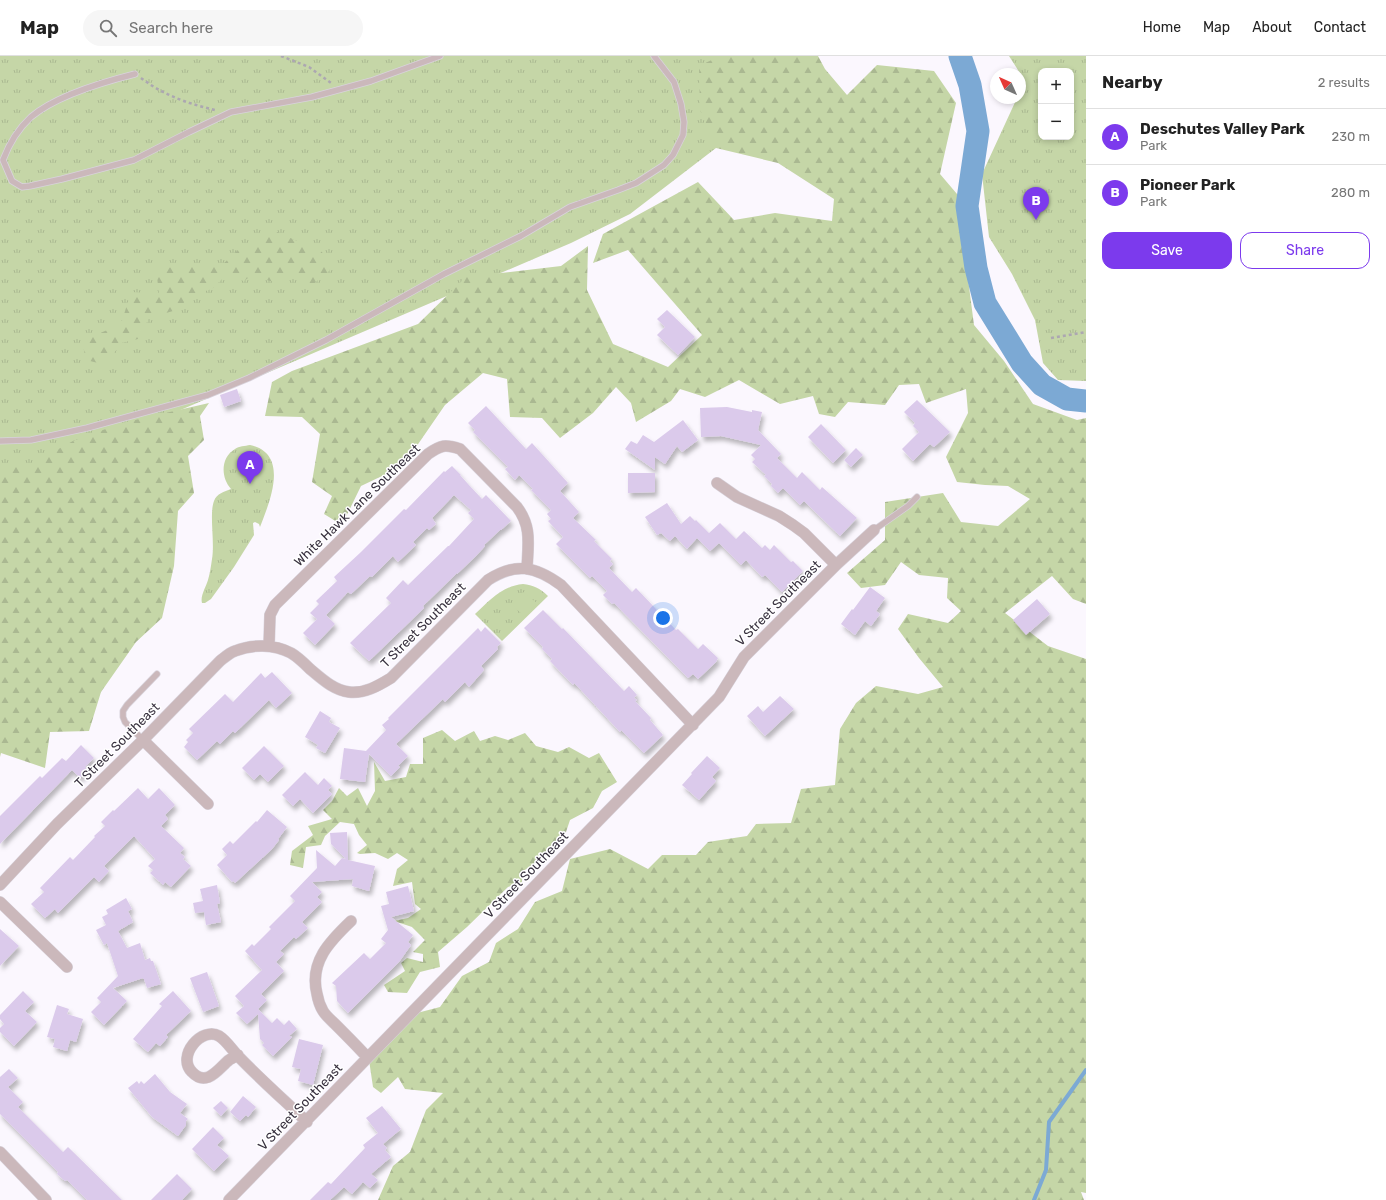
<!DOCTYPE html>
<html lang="en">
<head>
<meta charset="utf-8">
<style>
	:root { --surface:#fff; --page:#f6f6f6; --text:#222; --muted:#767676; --line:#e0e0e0; --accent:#7c3aed }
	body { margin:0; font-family:Rubik,sans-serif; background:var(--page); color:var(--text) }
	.controls { position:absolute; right:12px; top:12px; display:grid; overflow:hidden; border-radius:8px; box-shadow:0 2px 6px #0003 }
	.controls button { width:36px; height:36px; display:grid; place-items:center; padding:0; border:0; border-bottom:1px solid var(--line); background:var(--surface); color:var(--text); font:20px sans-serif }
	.compass { position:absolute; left:990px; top:12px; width:36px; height:36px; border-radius:50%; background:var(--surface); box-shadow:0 2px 6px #0003; rotate:315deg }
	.you { position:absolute; left:663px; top:562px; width:14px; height:14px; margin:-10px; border:3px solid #fff; border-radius:50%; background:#1a73e8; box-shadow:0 0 0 6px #1a73e833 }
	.badge { display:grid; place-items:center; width:26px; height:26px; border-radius:50%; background:var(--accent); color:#fff; font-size:13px; font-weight:700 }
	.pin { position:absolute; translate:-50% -33px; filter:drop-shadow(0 1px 2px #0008) }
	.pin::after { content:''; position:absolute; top:21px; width:14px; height:12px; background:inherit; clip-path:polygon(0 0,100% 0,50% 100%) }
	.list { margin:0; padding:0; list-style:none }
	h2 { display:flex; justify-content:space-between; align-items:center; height:52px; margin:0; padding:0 16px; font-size:17px }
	h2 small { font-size:13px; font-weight:400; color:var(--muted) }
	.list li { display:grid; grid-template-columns:26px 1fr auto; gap:12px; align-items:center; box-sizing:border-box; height:56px; padding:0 16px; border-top:1px solid var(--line) }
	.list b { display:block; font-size:15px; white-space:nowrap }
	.list p { margin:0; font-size:13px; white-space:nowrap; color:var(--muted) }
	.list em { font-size:13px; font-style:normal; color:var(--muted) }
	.actions { display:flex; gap:8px; padding:12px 16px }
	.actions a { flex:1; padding:9px 0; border:1px solid var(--accent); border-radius:12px; text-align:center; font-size:14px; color:var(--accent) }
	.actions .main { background:var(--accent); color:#fff }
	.icon { flex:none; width:22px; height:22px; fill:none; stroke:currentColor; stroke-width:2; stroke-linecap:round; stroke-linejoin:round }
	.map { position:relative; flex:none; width:1086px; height:1144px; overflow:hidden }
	header { display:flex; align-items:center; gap:24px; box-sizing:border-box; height:56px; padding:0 20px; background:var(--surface); border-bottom:1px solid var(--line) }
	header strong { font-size:19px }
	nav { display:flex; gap:22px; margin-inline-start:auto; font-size:14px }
	.search { width:280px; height:36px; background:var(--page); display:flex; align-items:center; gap:10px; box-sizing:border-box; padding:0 14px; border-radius:22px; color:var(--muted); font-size:15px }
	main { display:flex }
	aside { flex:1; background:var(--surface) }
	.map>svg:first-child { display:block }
</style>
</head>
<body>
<header>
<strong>Map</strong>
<div class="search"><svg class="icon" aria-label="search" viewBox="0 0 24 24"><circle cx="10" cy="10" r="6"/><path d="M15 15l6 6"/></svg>Search here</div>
<nav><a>Home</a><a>Map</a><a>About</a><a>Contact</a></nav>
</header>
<main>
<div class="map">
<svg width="1086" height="1144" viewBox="0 0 1086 1144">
	<defs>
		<pattern id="grass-tufts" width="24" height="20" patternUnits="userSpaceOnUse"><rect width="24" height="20" fill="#c5d6a7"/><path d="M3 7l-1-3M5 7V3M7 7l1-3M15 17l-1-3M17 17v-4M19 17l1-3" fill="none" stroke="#aab891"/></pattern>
		<pattern id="forest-firs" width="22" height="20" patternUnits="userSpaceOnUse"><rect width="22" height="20" fill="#c5d6a7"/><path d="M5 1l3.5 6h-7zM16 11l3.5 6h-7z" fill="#aab891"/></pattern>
		<filter id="shadow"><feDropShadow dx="2.5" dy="4.5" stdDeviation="2" flood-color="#0004"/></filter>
	</defs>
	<rect width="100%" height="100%" fill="#fbf7fe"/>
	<path fill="url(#grass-tufts)" fill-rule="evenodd" d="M0,0h806l-90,92 -86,66 -59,29 -545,233 -26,-3z
		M1009,0h77v325l-28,-1 -15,-17 -8,-43 -23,-46 -23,-37 -7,-63 35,-76h3v-6l5,-11zM1041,15h30v66h-30z
		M250,389c40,9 20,56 10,82l-1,-3 -4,-2 -2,1 1,12 -20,32 -23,32 -6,4h-3c-2,-7 4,-16 6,-23 2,-7 3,-14 4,-21 3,-17 -3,-45 2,-58 3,-8 10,-9 17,-12 -10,-11 -11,-31 4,-40 4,-3 10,-3 15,-4z
		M523,528c10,1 17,4 25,12l-46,45 -27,-27c15,-14 27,-28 48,-30z"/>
	<path fill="url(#forest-firs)" d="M720,0h98l7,13 22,26 30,-30 57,6 22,32 -16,71 17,20 17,131 30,36 29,43 44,16 9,-2v186l-13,-5 -21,-23 -47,37 43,33 38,13v534l-5,-1 3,8h-706l15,-34 17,-14 16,-42 17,-17 -38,-4 -7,-12 -17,16 -8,-6 -4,-27 48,-47 23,-6 22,-31 27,-14 7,-19 22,-14 17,-27 27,-11 8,-32 40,-10 38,20 14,-14h34l12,-13 39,-6 9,-12 35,-1 10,-34 34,-4 5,-56 16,-26 20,-17 42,8 25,-7 -24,-29 -21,-29 10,-15 40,9 13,-12 -14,-13 1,-20 -29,-3 -18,-13 -16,23 -24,3 -14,-15 38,-33v-38l58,-9 18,29 37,4 32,-27 -22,-13 -23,-1 -28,-3 -11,-25 22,-44 -2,-24 -40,14 -7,-19 -20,1 -14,20 -37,-3 -13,15 -16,-3 -6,-18 -33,8 -41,-24 -34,17 -25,-8 -9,12 -35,21 -5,-19 -15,-16 -23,26 -33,25 -18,-20 -32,-1 -3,-38 -24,-6 -38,32 -42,61 -42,20 -19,39 -18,-11 8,-18 -20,-14 8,-48 -18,-17 -37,-1 7,-34 20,-11 126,-47 48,-47 95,-11 27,-20 -1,44 26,54 55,23 34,-32 -74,-85 -35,13 10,-29 95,-52 36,38 41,-7 57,8 2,-22 -56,-36 -62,-15 -16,-38 -1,-44z
		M277,176l45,20 8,18 -18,15 -21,-11 -15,9 -24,-8 -8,6 -18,-6 -14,14 -17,5 -22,17 -24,7 -11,21 -17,4 -15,22 -20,-5 -4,-19 39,-17 10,-32 28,2 -3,-26 66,-3 18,-17z
		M209,347l-9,13 4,24 -16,16 6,37 -16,18 -4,55 -12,52 -26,24 -35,50 -12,39 -39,1 -5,36 -44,-15 -1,4v-293l24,4 49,-27 49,-18z
		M442,674l13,11 19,-10 6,10 15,-5 13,4 17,-7 11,13 22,6 11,-5 20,11 10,-5 18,29 -15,9 -9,17 -23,12 -7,21 -17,8v6l-24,17v10l-14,5 -41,40 -29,25 2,15 -20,5 -13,21 -19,-1 -4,-7 21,-14 -4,-8 6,-5 16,4v-8l-10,-2 12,-12 -13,-13 -18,-6 14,-3 13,-9 -6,-5 -3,-22 -19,4 4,-17 11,-9 -11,-7 -9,6 -13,-6 -15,1 -3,-1 10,-8 -8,-10 -5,-11 -14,-2 -15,14 -4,9 -15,2 -3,21 -13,-3 2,-14 21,-16 -5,-9 24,-7 -9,-9 9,-9 7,-13 8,8 11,-8 9,18 8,-15 -1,-29 11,19 21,-4 4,-13h13v-26z"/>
	<path fill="#c5d6a7" d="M523,536l14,11 -12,14 -13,-12z"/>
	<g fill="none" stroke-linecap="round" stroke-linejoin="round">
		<path stroke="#7ca9d4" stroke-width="4" d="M1034,1144l12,-30 3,-48 37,-52"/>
		<path stroke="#7ca9d4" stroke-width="23" d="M960,0l10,29 8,46 -11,75 9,62 9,35 37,60 20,22 25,14 19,2"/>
	</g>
	<path fill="#dbcaeb" filter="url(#shadow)" d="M667,254l28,27 -17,18 -21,-20 8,-8 -8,-8z
		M237,333l4,12 -17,6 -4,-12z
		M917,344l33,32 -16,15 -4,-3 -17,17 -11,-12 17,-17 -6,-6 2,-3 -11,-11z
		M486,350l40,43 6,-6 36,40 -8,8 19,21 -6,6 23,22 -2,1 18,18 -2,2 3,3 -4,4 23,24 4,-4 40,42 2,-1 20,20 5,-5 15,14 -2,4 -18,17 -5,-5 -5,4 -74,-75 -2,1 -9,-9 4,-4 -15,-15 -2,2 -34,-34 7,-7 -15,-16 3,-2 -4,-5 4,-4 -20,-20 2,-1 -14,-14 -4,5 -10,-11 3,-2 -35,-35 2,-2 -7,-7z
		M727,351l25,5v-2l10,2 -4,18 23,24 -4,4 20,20 5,-6 18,18 2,-3 35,31 -17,18 -36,-35 -4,4 -17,-17 -5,5 -7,-7 1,-2 -8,-8 2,-1 -14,-13 3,-3 -4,-4 10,-10 -40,-9 -20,1 -1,-29z
		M683,364l15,20 -16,12 -5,-6 -12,18 -10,-7v13l-30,-21 6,-8 6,3 6,-9 11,7z
		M821,368l25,26 -13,13 -25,-26z
		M856,392l7,7 -12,12 -7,-7z
		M452,410l9,9h-1l8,9 14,15 4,-4 25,26 -10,9h-1l-16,15 1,1 -9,10 -19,18v-1l-34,33 1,2 -55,53 -19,-18 41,-40 -5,-5 17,-18 5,5 40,-39h1l25,-27 -6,-6 3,-3 -17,-15 -22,23 4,6 -7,6 -2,-2 -14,14 3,3 -18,17 -5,-6 -21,21 -2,-1 -19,18 -3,-2 -22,23 9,9 -20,21 -12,-12 14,-14 -7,-6 9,-9 -3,-3 21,-20 -3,-4 27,-25 43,-43 2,1 38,-39 1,1z
		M628,417h27v19l-27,1z
		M667,447l14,21 9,-8 5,5 1,-1 13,13 11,-10 16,16 8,-8 18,17 3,-3 5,5 4,-5 17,17 2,-1 10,10 -21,21 -17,-17 -3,2 -16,-17 -5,5 -22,-22 -9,8 -13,-13 -10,11 -12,-13 -5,5 -9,-8 -4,2 -12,-18z
		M870,531l15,11 -9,13 4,3 -9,12 -6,-5 -10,14 -14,-11 11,-15 1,1z
		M1037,543l13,15 -24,21 -13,-15z
		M543,554l19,19 1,-1 61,63 5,-5 8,9 -3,3 3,2 -2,1 16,17 -1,2 13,15 -19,18 -23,-23 -1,2 -41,-44 -5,-5 -1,2 -23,-24 2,-2 -10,-10 1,-2 -19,-19z
		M485,571l16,16 -4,4 1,2 -17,17 3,4 -15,17 -4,-5 -20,20 -2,-3 -47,45 12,12 -10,10 2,1 -9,9 -22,-22 -4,28 -25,-3 4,-31 22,3 20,-21 -4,-5 7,-6 -1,-1 90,-90 3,4z
		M272,616l20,21 -16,15 -7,-8 -34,33 -2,-2 -13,13 -3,-3 -20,19 -13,-13 4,-5 -2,-2 7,-7 -4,-4 36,-35 8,8 28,-29 4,5z
		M780,640l14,13 -29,27 -18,-20 11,-10 5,6z
		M320,655l11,7 -2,4 11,6 -15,25 -9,-5 2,-3 -13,-8z
		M81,689l13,13 -9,9 2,3 -7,8 -8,-8 -72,74v-28l40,-40 2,2 20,-20 4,3z
		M264,690l20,20 -16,16 -8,-8 -6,6 -12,-12z
		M707,700l13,12 -8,9 4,4 -17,19 -17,-15 10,-11 -1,-1z
		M305,716l13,13 6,-7 8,8 -4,4 4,4 -19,19 -13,-14 -7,7 -11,-11z
		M138,732l10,11 11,-11 16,17 -10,10 3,4 -7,7 23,22 -4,5 5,4 -2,2 8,7 -20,21 -6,-5 -2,3 -13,-12 3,-3 -5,-4 7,-7 -21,-23 -30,30 5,5 -10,11 -5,-5 -36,36 -3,-4 -10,9 -14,-14 13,-12 -4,-4 30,-31 3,3 22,-23 -1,-1 11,-10 -4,-4 12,-12 1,1z
		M267,754l20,17 -9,12 1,1 -7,9 -37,34 -1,-2 -2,1 -15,-17 10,-10 -5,-6 8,-8 3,3 23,-23 1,1z
		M347,776l1,28 27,6 -6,25 -17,-5 1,-7 -41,3 10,10 -5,5 5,5 -20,20 6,6 -12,11 -2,-2 -14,14 4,3 -8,8 8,9 -23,23 6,6 -9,9 14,14 5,-5 7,7 5,-5 8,9 -8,7 3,1 -19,19 -11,-11 2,-2 -4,-4 -2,-25 -11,10 -11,-11 8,-7 -9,-10 27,-26 -17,-19 7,-7 2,2 17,-17 -2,-2 26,-26 -5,-5 27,-28 -1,-18 19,16 7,-8 4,1 -15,-15 -1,-11z
		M217,829l3,18 -3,1 4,18 -15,3 -2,-13 -9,1 -2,-10 10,-2 -3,-12z
		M408,830l6,25 -23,6 22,18 -5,7 3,3 -12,17 -51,51 -11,-12 -1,-15 -4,-3 32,-30 6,6 16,-16 -5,-4 7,-9 -7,-24 8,-2 -3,-12z
		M126,842l6,11 -4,2 5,11 -15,9 9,17 13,-5 5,17 5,-2 1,3h2l8,23 -14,4 -3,-9h-1v-1l-30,10 14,13 -23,24 -13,-13 10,-10 -4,-4 21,-22 -11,-33 -3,2 -8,-15 10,-5 -4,-8 6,-3 -2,-4z
		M0,873l19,17 -19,20z
		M207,916l12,34 -16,6 -13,-34z
		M23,935l11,11 -9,9 12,11 -23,24 -14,-14v-4l4,-4 -4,-5v-4z
		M173,935l18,20 -25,24 2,2 -8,9 -4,-3 -8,9 -15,-13 29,-33 -3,-2z
		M57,949l12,4 -2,5 16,5 -7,23 -6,-2 -3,11 -14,-4 2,-8 -8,-2z
		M299,983l24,6 -10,40 -15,-4 3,-12 -9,-2z
		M9,1013l9,9 -10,9 15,15 -5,5 45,45 5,-5 54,53h-35l-20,-20 -2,1 -8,-7 1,-2 -58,-58v-37z
		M155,1018l15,18 17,12 -7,9 8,6 -2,2v4l-8,11 -26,-19 -24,-29 9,-7 2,3 2,-3 3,3z
		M243,1040l13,11 -8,10 -2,-2 -6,6 -10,-9z
		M221,1045l7,7 -7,8 -8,-8z
		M382,1050l19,23 -18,15 4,4 -2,2 6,7 -20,17 7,6 -8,8 -7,-6 -11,12 -8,-7 -14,13h-20l18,-18 3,2 34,-36 -2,-3 15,-12 -12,-15z
		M213,1071l11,11 -7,7 12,11 -15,15 -22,-22z
		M177,1118l15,15 -10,11h-31z"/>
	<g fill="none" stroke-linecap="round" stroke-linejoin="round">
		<g stroke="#d8d3dc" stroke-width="7">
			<path id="lane" d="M135,18c-32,8 -78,21 -104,43 -13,12 -22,27 -28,43l9,21 10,6 8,-1 32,-7 72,-19 55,-28 42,-20 81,-15 59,-16 69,-25
				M0,385l31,-1 56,-12 121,-33 41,-17 77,-38 118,-66 77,-38 49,-29 48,-17 18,-7 28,-18 9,-10 10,-20 1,-13 -3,-18 -7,-22 -20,-26
				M874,474l34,-24 9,-9
				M143,684l-18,-18 -2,-5v-6l4,-6 30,-31"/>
		</g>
		<g stroke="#d8d3dc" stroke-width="12">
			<path id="street" d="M717,427l20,14 42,19 14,9 11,8 32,32
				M269,590l1,-31 5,-10 153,-151c13,-9 17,-10 32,-5l57,58c15,20 11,37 10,62
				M143,684l65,64
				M0,829l57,-61 86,-84 77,-79c4,-3 9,-8 15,-10 17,-7 39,-7 56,2 7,4 13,10 19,16 11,9 23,21 39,23 15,2 29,-6 42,-14l97,-98c28,-18 47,-14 73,5l132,140
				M0,846l67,65
				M351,865c-21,20 -42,41 -34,73 1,6 3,12 6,17 3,5 8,9 12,13 11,11 22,22 32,33
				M238,999c-3,2 -6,3 -9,5 -10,8 -22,28 -37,12 -16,-16 10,-46 27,-36 8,5 13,14 19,20 22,23 46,44 69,66
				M0,1096l46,48
				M229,1144l490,-503 25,-40 92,-92 38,-35"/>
		</g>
		<path stroke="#aca7b1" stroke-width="2.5" stroke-dasharray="3 3" stroke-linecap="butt" d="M281,0l28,11 22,16
			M141,22c22,17 48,26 74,32
			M1051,282l35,-6"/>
		<use href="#lane" stroke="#cbb8bb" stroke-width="5.5"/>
		<use href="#street" stroke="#cbb8bb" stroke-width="11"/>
	</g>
	<g text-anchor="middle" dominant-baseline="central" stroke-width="3" stroke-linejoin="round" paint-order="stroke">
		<g font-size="13" fill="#38313f" stroke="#fff">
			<text transform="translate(357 449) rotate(-44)">White Hawk Lane Southeast</text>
			<text transform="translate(778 547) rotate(-45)">V Street Southeast</text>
			<text transform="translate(423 569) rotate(-45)">T Street Southeast</text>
			<text transform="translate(117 689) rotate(-45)">T Street Southeast</text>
			<text transform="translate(526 819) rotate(-46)">V Street Southeast</text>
			<text transform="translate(300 1051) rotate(-46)">V Street Southeast</text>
		</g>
	</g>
</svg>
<div class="controls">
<button>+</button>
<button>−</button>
</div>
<svg class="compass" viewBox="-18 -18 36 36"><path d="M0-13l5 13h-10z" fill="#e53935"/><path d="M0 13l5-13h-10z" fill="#767676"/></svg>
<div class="you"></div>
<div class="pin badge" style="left:250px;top:428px">A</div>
<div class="pin badge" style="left:1036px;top:164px">B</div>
</div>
<aside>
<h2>Nearby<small>2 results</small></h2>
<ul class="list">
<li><span class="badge">A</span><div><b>Deschutes Valley Park</b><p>Park</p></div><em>230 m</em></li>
<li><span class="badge">B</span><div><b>Pioneer Park</b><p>Park</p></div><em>280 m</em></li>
</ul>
<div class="actions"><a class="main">Save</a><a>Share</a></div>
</aside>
</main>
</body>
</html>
